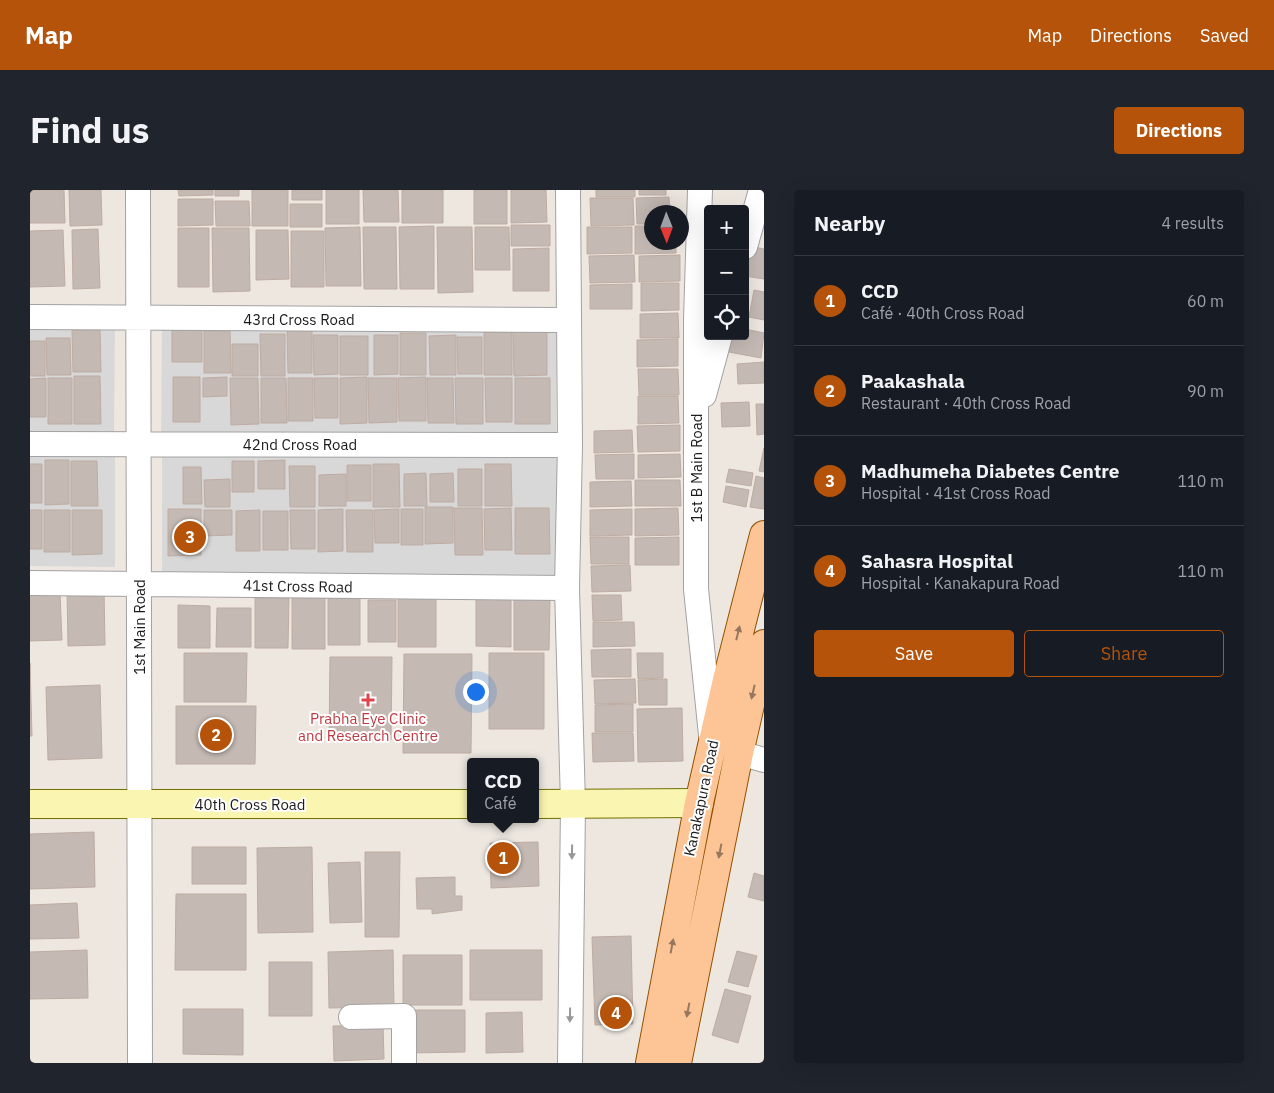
<!DOCTYPE html>
<html lang="en">
<head>
<meta charset="utf-8">
<style>
	:root { --surface:#171b24; --page:#20242c; --text:#f1f3f6; --muted:#9ea1a6; --line:#363941; --accent:#b45309 }
	body { margin:0; font-family:"IBM Plex Sans",sans-serif; background:var(--page); color:var(--text) }
	.controls { position:absolute; right:15px; top:15px; display:grid; overflow:hidden; border-radius:5px; box-shadow:0 5px 20px #0002 }
	.controls button { width:45px; height:45px; display:grid; place-items:center; padding:0; border:0; border-bottom:1px solid var(--line); background:var(--surface); color:var(--text); font:25px sans-serif }
	.compass { position:absolute; left:614px; top:15px; width:45px; height:45px; border-radius:50%; background:var(--surface); box-shadow:0 5px 20px #0002; rotate:179deg }
	.you { position:absolute; left:445px; top:501px; width:18px; height:18px; margin:-12px; border:4px solid #fff; border-radius:50%; background:#1a73e8; box-shadow:0 0 0 8px #1a73e833 }
	.badge { display:grid; place-items:center; width:32px; height:32px; border-radius:50%; background:var(--accent); color:#fff; font-size:16px; font-weight:700 }
	.pin { position:absolute; translate:-50% -50%; border:2px solid #fff; box-shadow:0 1px 5px #0006 }
	.popup { position:absolute; left:437px; top:568px; width:72px; height:65px; box-sizing:border-box; display:grid; place-content:center; border-radius:5px; background:var(--surface); filter:drop-shadow(0 1px 4px #0005); font-size:16px; white-space:nowrap; color:var(--muted) }
	.popup b { font-size:19px; color:var(--text) }
	.popup::after { content:''; position:absolute; left:50%; top:100%; margin-left:-10px; border:10px solid transparent; border-top-color:var(--surface) }
	.list { margin:0; padding:0; list-style:none }
	h2 { display:flex; justify-content:space-between; align-items:center; height:65px; margin:0; padding:0 20px; font-size:21px }
	h2 small { font-size:16px; font-weight:400; color:var(--muted) }
	.list li { display:grid; grid-template-columns:32px 1fr auto; gap:15px; align-items:center; box-sizing:border-box; height:90px; padding:0 20px; border-top:1px solid var(--line) }
	.list b { display:block; font-size:19px; white-space:nowrap }
	.list p { margin:0; font-size:16px; white-space:nowrap; color:var(--muted) }
	.list em { font-size:16px; font-style:normal; color:var(--muted) }
	.actions { display:flex; gap:10px; padding:15px 20px }
	.actions a { flex:1; padding:11px 0; border:1px solid var(--accent); border-radius:5px; text-align:center; font-size:18px; color:var(--accent) }
	.actions .main { background:var(--accent); color:#fff }
	.icon { flex:none; width:28px; height:28px; fill:none; stroke:currentColor; stroke-width:2; stroke-linecap:round; stroke-linejoin:round }
	.map { position:relative; flex:none; width:734px; height:873px; overflow:hidden; border-radius:5px }
	header { display:flex; align-items:center; gap:30px; box-sizing:border-box; height:70px; padding:0 25px; background:var(--accent); color:#fff }
	header strong { font-size:24px }
	nav { display:flex; gap:28px; margin-inline-start:auto; font-size:18px }
	.intro { display:flex; align-items:center; justify-content:space-between; box-sizing:border-box; height:120px; padding:0 30px }
	h1 { margin:0; font-size:35px }
	.button { padding:12px 22px; border-radius:5px; background:var(--accent); color:#fff; font-size:18px; font-weight:700 }
	main { display:flex; gap:30px; padding:0 30px }
	aside { flex:1; background:var(--surface); border-radius:5px; box-shadow:0 5px 20px #0002 }
	.map>svg:first-child { display:block }
</style>
</head>
<body>
<header>
<strong>Map</strong>
<nav><a>Map</a><a>Directions</a><a>Saved</a></nav>
</header>
<div class="intro"><h1>Find us</h1><a class="button">Directions</a></div>
<main>
<div class="map">
<svg width="734" height="873" viewBox="0 0 734 873">
	<rect width="100%" height="100%" fill="#ede7e0"/>
	<path fill="#d9d8d8" d="M0,131h85l-1,114 -84,-1z
		M132,132l394,2v120l-395,-1z
		M0,262l85,1v114l-85,-1z
		M132,263l395,2 -1,120 -394,-1z"/>
	<path fill="#c4b9b3" stroke="#beaca2" d="M0,0h34l1,33h-35z
		M39,0h32l1,35 -32,1z
		M148,0h35v5l-34,1z
		M185,0h24v6h-24z
		M222,0h36v36h-36z
		M262,0h30v10h-30z
		M296,0h33v34h-33z
		M333,0h35l1,32h-35z
		M372,0h41v33h-41z
		M444,0h33v34h-33z
		M481,0h35l1,32 -36,1z
		M566,0h39v7h-39z
		M609,0h27v5h-27z
		M639,7l1,15h-18v12h-15l-1,-26z
		M560,8h43l1,27 -43,1z
		M148,9h35v26l-35,1z
		M185,11h34l1,25h-34z
		M260,14h32v23h-32z
		M481,35h39v21h-39z
		M404,36v63h-34l-1,-62z
		M605,36h17v16h24v11l-41,1z
		M330,37l1,59h-35l-1,-58z
		M333,37h33l1,62h-33z
		M407,37h35l1,65 -35,1z
		M445,37h34l1,43h-35z
		M557,37h45v26l-45,1z
		M148,38h31v59h-31z
		M182,38h37l1,63 -37,1z
		M68,39l2,59 -27,1 -1,-59z
		M33,40l2,56 -35,1v-56z
		M226,40h32l1,49 -33,1z
		M261,41h33v56h-33z
		M720,56l14,3v30l-19,-3z
		M519,58v43h-36v-42z
		M604,65l1,27 -45,1 -1,-27z
		M650,65v26l-41,1v-26z
		M611,93h38v27l-38,1z
		M602,94v25h-42v-24z
		M724,100l10,2v28l-15,-3z
		M648,123l1,25h-39v-24z
		M142,139h30v33h-30z
		M483,139h34v46l-33,1z
		M715,139l19,4 -3,25 -32,-6 3,-16h13z
		M42,140h28l1,42h-28z
		M257,140h25v43h-24z
		M174,141h26l1,42h-27z
		M454,142h28v43h-28z
		M370,143h26v42h-26z
		M230,144h25v42h-24z
		M283,145h25v39l-24,1z
		M344,145h24v39l-24,1z
		M426,145v40h-26l-1,-39z
		M310,146h28v39h-28z
		M427,147h25v37h-24z
		M16,148h24l1,37h-24z
		M648,149v27l-41,1v-27z
		M0,151h15v35h-15z
		M202,154h26v32h-26z
		M734,172v21l-26,1 -1,-20z
		M608,179h40l1,26h-40z
		M44,186h26l1,48h-27z
		M143,187h27v45h-27z
		M197,187v19l-24,1v-19z
		M337,187v46l-27,1v-46z
		M396,187v44h-27l-1,-43z
		M16,188v39h-16v-38z
		M18,188h24v46h-24z
		M200,188h28l1,46 -28,1z
		M231,188h25l1,45h-26z
		M258,188h25v43h-25z
		M284,188h24v40h-23z
		M338,188h29v44l-28,1z
		M397,188h26l1,45h-26z
		M425,188h28v46h-27z
		M455,188h27v44h-26z
		M485,188h35v46h-35z
		M608,206h40l1,27 -41,1z
		M719,212l1,24 -28,1 -1,-24z
		M726,214h8v30l-7,1z
		M650,235v26l-42,1 -1,-26z
		M602,240l1,22 -39,1v-22z
		M734,258v24l-5,-1z
		M604,264v25h-38l-1,-24z
		M650,264l1,23 -43,1v-23z
		M15,270h24v44l-24,1z
		M255,270v29h-27v-28z
		M41,271h26l1,45h-27z
		M202,271h22v31h-22z
		M0,274h12v39h-12z
		M343,274h26l1,43h-27z
		M455,274h26l1,42h-27z
		M317,275h24v36h-24z
		M259,276h26v41h-25z
		M153,277h18l1,37h-19z
		M428,279h24v37h-24z
		M699,279l24,4 -2,13 -25,-4z
		M396,283l1,33h-23v-32z
		M423,283l1,29h-24v-28z
		M316,284v32h-27v-31z
		M726,286l8,2v31l-14,-2z
		M200,289v28h-25l-1,-27z
		M605,290h45l1,26h-46z
		M601,291l1,25 -42,1v-25z
		M696,296l23,4 -3,17 -23,-5z
		M395,317h28v36l-28,1z
		M424,318h28l1,47h-28z
		M481,318l1,42h-27l-1,-41z
		M485,318h34l1,46h-35z
		M648,318l1,27 -44,1v-27z
		M138,319h33v46l-33,1z
		M313,319v42l-25,1v-42z
		M369,319v34h-24l-1,-33z
		M371,319h22v36h-22z
		M602,319v26l-42,1v-26z
		M0,320h12v39h-12z
		M14,320h26v42h-26z
		M42,320h30v44l-30,1z
		M174,320h28v25l-28,1z
		M230,320v41h-24v-40z
		M260,320h25v39h-24z
		M316,320h27v42h-26z
		M233,321h25v39h-25z
		M560,347h39v27h-38z
		M649,347v28h-44v-27z
		M600,375l1,26 -39,1 -1,-26z
		M74,399l1,56 -37,1 -1,-56z
		M368,402h38v55h-38z
		M0,403h30l2,47 -32,1z
		M562,405h29l1,25 -29,1z
		M298,406h32v49h-32z
		M446,406l35,1v50l-35,-1z
		M262,407h33v52h-33z
		M484,407h36l-1,53h-35z
		M225,408h34l-1,50h-33z
		M338,410h28v42h-28z
		M148,415l32,1v42h-32z
		M187,418h34v39h-35z
		M563,432h41l1,24 -42,1z
		M601,459v28h-39l-1,-27z
		M154,463h63l-1,49h-62z
		M459,463h55v76h-55z
		M607,463h26v25l-25,1z
		M374,464h68l-1,99h-68z
		M300,467h62l-1,83h-62z
		M0,473l2,73h-2z
		M605,489l1,24 -41,1 -1,-24z
		M637,489v26h-28l-1,-25z
		M70,495l2,73 -54,2 -2,-73z
		M603,514v28h-38v-27z
		M146,516h80l-1,58h-79z
		M652,518l1,53 -45,1 -1,-53z
		M562,543h41l1,28 -41,1z
		M64,642l1,55 -65,2v-55z
		M508,652l1,44 -48,2 -1,-45z
		M162,657h54v37h-54z
		M282,657l1,85 -55,1 -1,-85z
		M335,662h35l-1,85h-34z
		M330,672l2,60 -32,1 -2,-60z
		M724,683l10,3v25l-16,-4z
		M425,687v19h7v14l-30,4v-5h-15l-1,-31z
		M146,704h70v76h-71z
		M47,713l2,35 -49,1v-34z
		M601,746l2,88 -38,1 -3,-88z
		M57,760l1,48 -58,1v-47z
		M363,760l1,57 -65,1 -1,-56z
		M440,760h72v50h-72z
		M707,761l20,5 -9,31 -20,-5z
		M373,765h59v50h-59z
		M239,772h43v54h-43z
		M695,799l26,7 -13,47 -26,-8z
		M153,819h60v46l-60,-1z
		M378,820h57v42l-57,1z
		M492,822l1,40 -37,1v-40z
		M353,835l1,34 -50,2 -1,-35z"/>
	<g fill="none" stroke-linecap="round" stroke-linejoin="round">
		<g stroke="#a2a2a2" stroke-width="26">
			<path id="street" d="M108,0l2,873
				M538,0l2,255 -3,143 6,216 -3,259
				M670,0l-4,130v269l15,146
				M715,57l16,-57
				M0,127l538,3
				M674,205l16,-59
				M0,254l540,1
				M0,393l537,5
				M709,563l25,7
				M321,827l53,-1v47"/>
		</g>
		<g stroke="#707003" stroke-width="30">
			<path id="secondary" d="M0,614h440
				M506,614l163,-1"/>
		</g>
		<g stroke="#925200" stroke-width="30">
			<path id="primary" d="M620,873l49,-260 28,-123 37,-145
				M647,873l62,-310 25,-109"/>
		</g>
		<use href="#street" stroke="#fff" stroke-width="24"/>
		<use href="#secondary" stroke="#faf6b1" stroke-width="28"/>
		<use href="#primary" stroke="#fdc595" stroke-width="28"/>
	</g>
	<defs><path id="oneway-solid" d="M-6-.8H1V-3.2L6.5 0L1 3.2V.8H-6Z" transform="scale(1.25)"/></defs>
	<g fill="#97785e">
		<use href="#oneway-solid" transform="translate(708 443) rotate(-76)"/>
		<use href="#oneway-solid" transform="translate(723 502) rotate(103)"/>
		<use href="#oneway-solid" transform="translate(690 661) rotate(101)"/>
		<use href="#oneway-solid" transform="translate(642 756) rotate(-79)"/>
		<use href="#oneway-solid" transform="translate(658 820) rotate(101)"/>
	</g>
	<g fill="#989898">
		<use href="#oneway-solid" transform="translate(542 662) rotate(91)"/>
		<use href="#oneway-solid" transform="translate(540 825) rotate(91)"/>
	</g>
	<path fill="#e0444e" stroke="#fff" stroke-width="2" d="M335.5 502.5h5v5h5v5h-5v5h-5v-5h-5v-5h5z"/>
	<g text-anchor="middle" dominant-baseline="central" stroke-width="4" stroke-linejoin="round" paint-order="stroke">
		<g font-size="15" fill="#1b1b1b" stroke="#fff">
			<text x="269" y="129">43rd Cross Road</text>
			<text x="270" y="254">42nd Cross Road</text>
			<text transform="translate(666 278) rotate(-90)">1st B Main Road</text>
			<text transform="translate(268 396) rotate(1)">41st Cross Road</text>
			<text transform="translate(109 437) rotate(-90)">1st Main Road</text>
			<text transform="translate(671 608) rotate(-78)">Kanakapura Road</text>
			<text x="220" y="614">40th Cross Road</text>
		</g>
		<g font-size="15" fill="#be3a42" stroke="#fff">
			<text x="338" y="528">Prabha Eye Clinic<tspan x="338" dy="17">and Research Centre</tspan></text>
		</g>
	</g>
</svg>
<div class="controls">
<button>+</button>
<button>−</button>
<button><svg class="icon" aria-label="locate" viewBox="0 0 24 24"><circle cx="12" cy="12" r="6"/><path d="M12 2v4M12 18v4M2 12h4M18 12h4"/></svg></button>
</div>
<svg class="compass" viewBox="-18 -18 36 36"><path d="M0-13l5 13h-10z" fill="#e53935"/><path d="M0 13l5-13h-10z" fill="#9ea1a6"/></svg>
<div class="you"></div>
<div class="pin badge" style="left:473px;top:668px">1</div>
<div class="popup"><b>CCD</b>Café</div>
<div class="pin badge" style="left:186px;top:545px">2</div>
<div class="pin badge" style="left:160px;top:347px">3</div>
<div class="pin badge" style="left:586px;top:823px">4</div>
</div>
<aside>
<h2>Nearby<small>4 results</small></h2>
<ul class="list">
<li><span class="badge">1</span><div><b>CCD</b><p>Café · 40th Cross Road</p></div><em>60 m</em></li>
<li><span class="badge">2</span><div><b>Paakashala</b><p>Restaurant · 40th Cross Road</p></div><em>90 m</em></li>
<li><span class="badge">3</span><div><b>Madhumeha Diabetes Centre</b><p>Hospital · 41st Cross Road</p></div><em>110 m</em></li>
<li><span class="badge">4</span><div><b>Sahasra Hospital</b><p>Hospital · Kanakapura Road</p></div><em>110 m</em></li>
</ul>
<div class="actions"><a class="main">Save</a><a>Share</a></div>
</aside>
</main>
</body>
</html>
